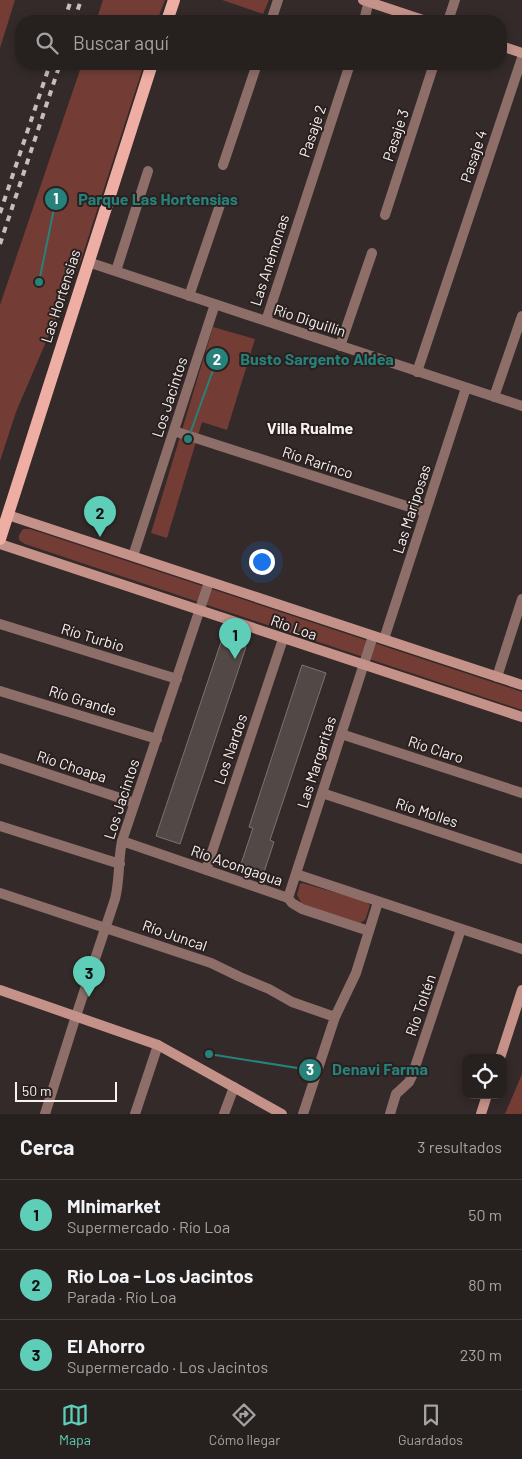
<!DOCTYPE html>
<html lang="es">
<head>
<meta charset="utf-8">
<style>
	:root { --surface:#26201f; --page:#2e2828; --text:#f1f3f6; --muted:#a4a3a4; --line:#423e3d; --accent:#5eceb8 }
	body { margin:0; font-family:Barlow,sans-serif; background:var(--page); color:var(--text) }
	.controls { position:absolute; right:15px; bottom:15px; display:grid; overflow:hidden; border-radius:10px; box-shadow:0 2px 8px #0003 }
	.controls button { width:45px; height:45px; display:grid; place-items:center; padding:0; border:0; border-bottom:1px solid var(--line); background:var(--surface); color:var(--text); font:25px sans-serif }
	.scale { position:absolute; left:15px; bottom:12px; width:102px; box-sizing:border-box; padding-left:5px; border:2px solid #f7f1f0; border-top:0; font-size:14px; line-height:18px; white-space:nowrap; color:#f7f1f0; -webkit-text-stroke:4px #29201f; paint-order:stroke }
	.you { position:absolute; left:261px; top:561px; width:18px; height:18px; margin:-12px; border:4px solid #fff; border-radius:50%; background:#1a73e8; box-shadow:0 0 0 8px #1a73e833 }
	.badge { display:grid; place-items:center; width:32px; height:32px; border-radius:50%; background:var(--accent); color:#111; font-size:16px; font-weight:700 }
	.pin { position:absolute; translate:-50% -41px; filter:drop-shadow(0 1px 2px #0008) }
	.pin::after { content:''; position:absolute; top:26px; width:18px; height:15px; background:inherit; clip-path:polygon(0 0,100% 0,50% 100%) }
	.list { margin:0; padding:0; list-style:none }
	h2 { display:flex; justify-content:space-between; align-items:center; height:65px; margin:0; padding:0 20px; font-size:21px }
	h2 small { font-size:16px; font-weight:400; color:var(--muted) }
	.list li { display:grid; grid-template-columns:32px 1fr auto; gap:15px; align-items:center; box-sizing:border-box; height:70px; padding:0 20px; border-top:1px solid var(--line) }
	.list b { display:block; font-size:19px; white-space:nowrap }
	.list p { margin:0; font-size:16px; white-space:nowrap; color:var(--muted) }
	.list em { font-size:16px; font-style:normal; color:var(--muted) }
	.icon { flex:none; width:28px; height:28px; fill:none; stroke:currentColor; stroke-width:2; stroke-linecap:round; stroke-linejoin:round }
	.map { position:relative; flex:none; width:522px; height:1114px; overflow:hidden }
	.search { position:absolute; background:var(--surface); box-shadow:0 2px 8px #0003; left:15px; right:15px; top:15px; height:55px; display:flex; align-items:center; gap:12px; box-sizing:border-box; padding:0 18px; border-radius:20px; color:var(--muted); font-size:19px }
	.sheet { height:275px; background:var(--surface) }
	nav { display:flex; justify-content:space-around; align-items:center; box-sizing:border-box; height:70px; border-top:1px solid var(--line); background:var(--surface); font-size:14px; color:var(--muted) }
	nav a { display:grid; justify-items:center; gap:2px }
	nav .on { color:var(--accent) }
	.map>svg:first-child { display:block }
</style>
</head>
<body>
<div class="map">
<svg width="522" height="1114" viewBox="0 0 522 1114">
	<rect width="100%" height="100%" fill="#332a29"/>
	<path fill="#733d36" d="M0,0h15l-15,48z
		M103,0h62l-8,21h-61z
		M222,0h47l-6,14z
		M82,64h62l-63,196 -65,152 -16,49v-156z
		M213,327l42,12 -28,91 -25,-8 -35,116 -16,-5z
		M23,529h7l492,163v18l-497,-166 -6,-4v-5z
		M302,883l63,18 5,4 -5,15 -5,3 -55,-17 -3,-2 -5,-9 3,-11z
		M522,1074v40h-17z"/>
	<path fill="#524846" stroke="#7d7271" d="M222,639l24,8 -66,197 -24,-8z
		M302,665l24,8 -56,167 4,2 -10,30 -23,-8 12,-36 -4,-1z"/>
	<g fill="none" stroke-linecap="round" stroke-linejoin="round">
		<path stroke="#8e6e69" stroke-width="10" d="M271,21l7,-21
			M364,21l5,-21
			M448,21l7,-21
			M223,165l34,-101
			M385,215l49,-151
			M88,262l434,144
			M116,271l32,-100
			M189,296l31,-91
			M266,321l84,-257
			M340,346l32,-93
			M417,372l105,-314
			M494,397l28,-81
			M174,431l251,81
			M133,556l82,-252
			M0,624l177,55
			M384,639l82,-251
			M497,677l25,-78
			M0,691l157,48
			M341,734l181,59
			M0,758l135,45
			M322,793l200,66
			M0,826l120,38
			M122,841l166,57 4,5 10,6 67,22
			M206,870l77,-231
			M296,874l226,75
			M0,893l211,70 29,14 29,12 23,13 43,15
			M288,898l85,-262
			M45,1114l31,-98 39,-117c5,-19 3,-39 7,-58l87,-259
			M135,1114l23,-69
			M224,1114l10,-27
			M303,1114l32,-97 21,-44 22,-71
			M390,1114l6,-20 13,-12 3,-6 49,-147"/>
		<path stroke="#c5928a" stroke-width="10" d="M363,0l63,21
			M501,46l21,7
			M8,515l514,170
			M0,544l522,173
			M0,990l158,55 124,69
			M500,1058l22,-68
			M481,1114l6,-19"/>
		<path stroke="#efaea4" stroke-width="12" d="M167,21l7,-21
			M0,539l152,-475"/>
		<path stroke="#c5bebd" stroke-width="4" stroke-dasharray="6 6" stroke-linecap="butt" d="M64,21l7,-21
			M74,21l7,-21
			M0,213l50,-149
			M0,244l60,-180"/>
	</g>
	<g text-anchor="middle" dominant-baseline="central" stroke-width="4" stroke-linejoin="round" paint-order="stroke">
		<g font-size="15" fill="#f7f1f0" stroke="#29201f">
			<text transform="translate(312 131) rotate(-71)">Pasaje 2</text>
			<text transform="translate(395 135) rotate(-72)">Pasaje 3</text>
			<text transform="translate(473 156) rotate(-72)">Pasaje 4</text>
			<text transform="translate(269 260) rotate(-72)">Las Anémonas</text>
			<text transform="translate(60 296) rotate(-72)">Las Hortensias</text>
			<text transform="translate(310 320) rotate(18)">Río Diguillín</text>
			<text transform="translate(169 397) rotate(-72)">Los Jacintos</text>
			<text transform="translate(318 462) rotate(18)">Río Rarinco</text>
			<text transform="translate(411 509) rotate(-72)">Las Mariposas</text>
			<text transform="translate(294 627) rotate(19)">Río Loa</text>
			<text transform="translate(93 637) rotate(17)">Río Turbio</text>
			<text transform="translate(83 700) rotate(17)">Río Grande</text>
			<text transform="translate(230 749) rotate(-71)">Los Nardos</text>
			<text transform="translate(436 749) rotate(18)">Río Claro</text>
			<text transform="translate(316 762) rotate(-72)">Las Margaritas</text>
			<text transform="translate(72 766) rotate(18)">Río Choapa</text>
			<text transform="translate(121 799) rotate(-72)">Los Jacintos</text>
			<text transform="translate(427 812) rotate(18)">Río Molles</text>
			<text transform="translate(237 865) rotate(19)">Río Acongagua</text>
			<text transform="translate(175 935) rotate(19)">Río Juncal</text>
			<text transform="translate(420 1005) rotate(-71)">Río Toltén</text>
		</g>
		<g font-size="16" font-weight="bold" fill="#f7f1f0" stroke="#29201f">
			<text x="310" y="427">Villa Rualme</text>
		</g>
	</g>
	<path fill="none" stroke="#26827b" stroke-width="2" d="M39 282L56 199M188 439L217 359M209 1054L310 1070"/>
	<g fill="#26827b" stroke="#29201f" stroke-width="2">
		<circle cx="39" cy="282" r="5"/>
		<circle cx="188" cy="439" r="5"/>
		<circle cx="209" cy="1054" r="5"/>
		<circle cx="56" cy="199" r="12"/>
		<circle cx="217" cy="359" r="12"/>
		<circle cx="310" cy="1070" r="12"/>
	</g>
	<g font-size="15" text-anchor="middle" font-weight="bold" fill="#fff">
		<text x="56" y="204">1</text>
		<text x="217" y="365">2</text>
		<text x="310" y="1075">3</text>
	</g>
	<g font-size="16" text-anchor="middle" font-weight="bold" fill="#26827b" stroke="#29201f" stroke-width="4" stroke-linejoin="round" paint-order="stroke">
		<text x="158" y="205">Parque Las Hortensias</text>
		<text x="317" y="365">Busto Sargento Aldea</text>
		<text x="380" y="1075">Denavi Farma</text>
	</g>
</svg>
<div class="controls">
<button><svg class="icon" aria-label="locate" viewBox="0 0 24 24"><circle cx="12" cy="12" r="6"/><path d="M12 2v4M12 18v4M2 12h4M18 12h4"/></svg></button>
</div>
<div class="scale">50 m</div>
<div class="you"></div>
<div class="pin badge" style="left:235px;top:659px">1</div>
<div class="pin badge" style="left:100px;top:537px">2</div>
<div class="pin badge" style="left:89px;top:997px">3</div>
<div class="search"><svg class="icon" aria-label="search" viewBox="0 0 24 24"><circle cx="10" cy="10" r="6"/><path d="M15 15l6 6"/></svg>Buscar aquí</div>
</div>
<section class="sheet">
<h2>Cerca<small>3 resultados</small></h2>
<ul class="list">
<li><span class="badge">1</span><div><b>MInimarket</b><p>Supermercado · Río Loa</p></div><em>50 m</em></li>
<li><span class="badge">2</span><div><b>Rio Loa - Los Jacintos</b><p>Parada · Río Loa</p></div><em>80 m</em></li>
<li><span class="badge">3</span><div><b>El Ahorro</b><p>Supermercado · Los Jacintos</p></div><em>230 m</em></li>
</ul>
</section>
<nav>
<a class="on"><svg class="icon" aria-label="map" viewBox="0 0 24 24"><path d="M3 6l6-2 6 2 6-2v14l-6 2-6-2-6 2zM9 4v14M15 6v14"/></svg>Mapa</a>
<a><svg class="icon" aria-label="directions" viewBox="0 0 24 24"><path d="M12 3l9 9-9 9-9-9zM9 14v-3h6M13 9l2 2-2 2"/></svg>Cómo llegar</a>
<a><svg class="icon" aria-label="saved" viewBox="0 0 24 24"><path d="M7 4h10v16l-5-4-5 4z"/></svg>Guardados</a>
</nav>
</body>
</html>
